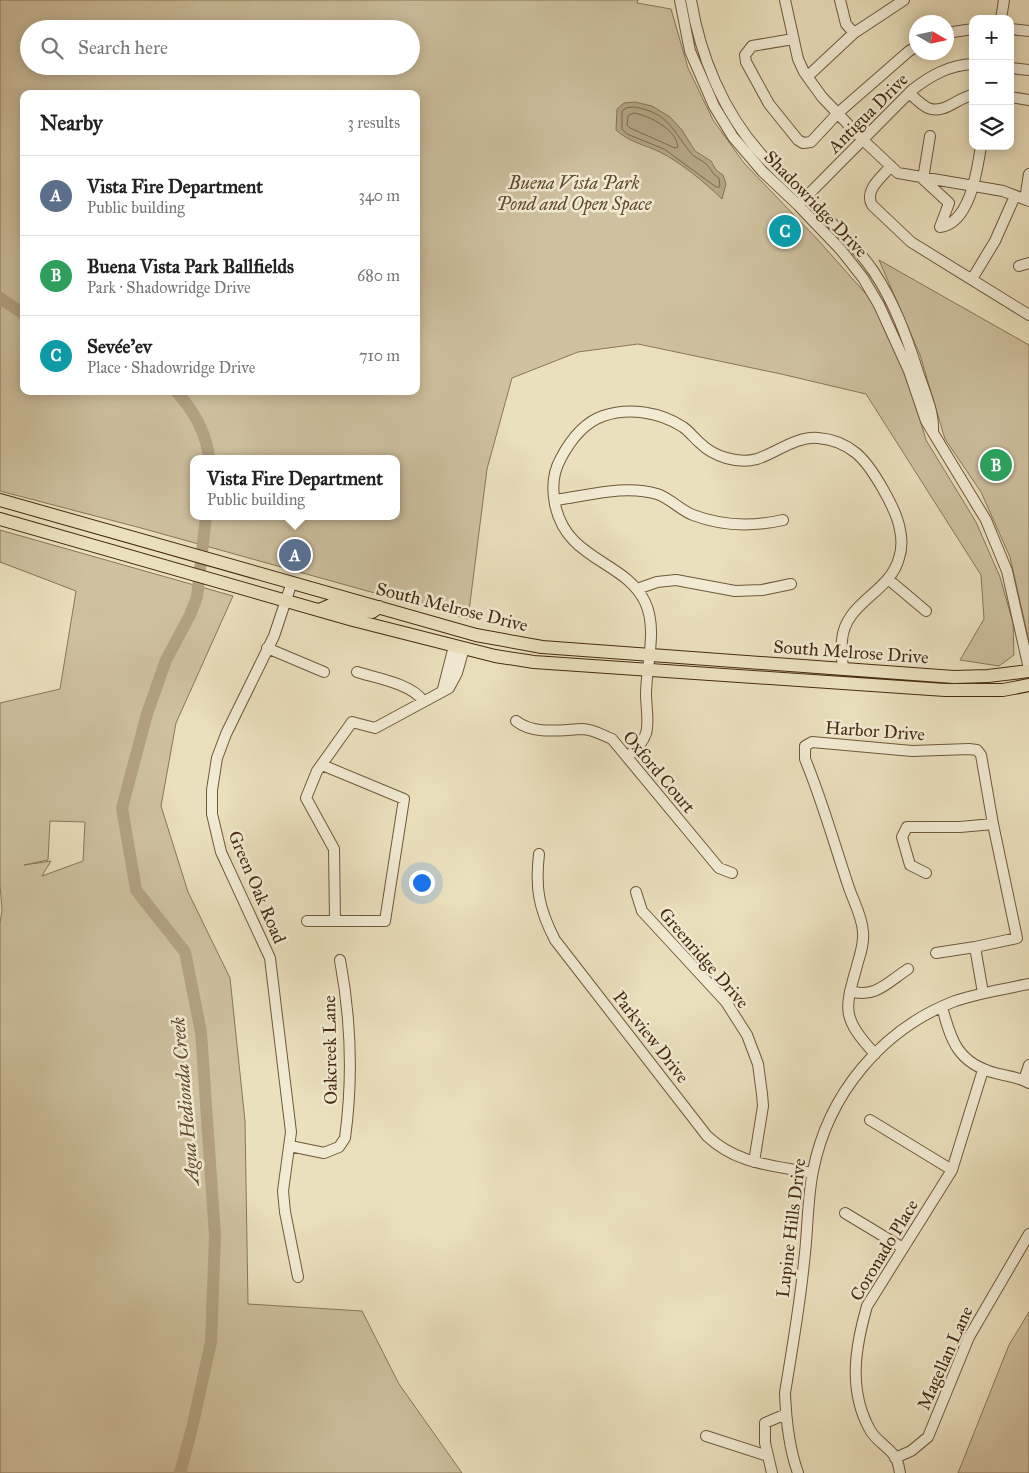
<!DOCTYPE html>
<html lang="en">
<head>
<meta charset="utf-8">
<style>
	:root { --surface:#fff; --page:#f6f6f6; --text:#222; --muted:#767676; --line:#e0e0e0; --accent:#8f2418 }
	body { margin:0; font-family:"IM FELL Great Primer",serif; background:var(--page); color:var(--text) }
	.controls { position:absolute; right:15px; top:15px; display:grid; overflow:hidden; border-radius:10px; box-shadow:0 2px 12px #0003 }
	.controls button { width:45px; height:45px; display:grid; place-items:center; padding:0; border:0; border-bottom:1px solid var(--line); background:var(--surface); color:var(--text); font:25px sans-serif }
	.compass { position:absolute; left:909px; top:15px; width:45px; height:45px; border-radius:50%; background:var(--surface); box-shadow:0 2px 12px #0003; rotate:99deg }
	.you { position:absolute; left:421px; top:882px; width:18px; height:18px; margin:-12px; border:4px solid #fff; border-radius:50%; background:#1a73e8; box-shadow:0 0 0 8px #1a73e833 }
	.badge { display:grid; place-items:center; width:32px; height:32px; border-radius:50%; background:var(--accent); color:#fff; font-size:16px; font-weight:700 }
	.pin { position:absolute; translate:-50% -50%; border:2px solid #fff; box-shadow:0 1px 5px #0006 }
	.popup { position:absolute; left:190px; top:455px; width:210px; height:65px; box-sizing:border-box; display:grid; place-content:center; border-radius:10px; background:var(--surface); filter:drop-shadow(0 1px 4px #0005); font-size:16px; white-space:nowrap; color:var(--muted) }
	.popup b { font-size:19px; color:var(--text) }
	.popup::after { content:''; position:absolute; left:50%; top:100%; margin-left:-10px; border:10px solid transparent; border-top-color:var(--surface) }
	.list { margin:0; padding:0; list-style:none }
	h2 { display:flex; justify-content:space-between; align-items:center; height:65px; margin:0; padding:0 20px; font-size:21px }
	h2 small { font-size:16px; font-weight:400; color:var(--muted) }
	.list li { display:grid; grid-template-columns:32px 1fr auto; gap:15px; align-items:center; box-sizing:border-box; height:80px; padding:0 20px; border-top:1px solid var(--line) }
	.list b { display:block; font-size:19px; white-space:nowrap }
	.list p { margin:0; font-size:16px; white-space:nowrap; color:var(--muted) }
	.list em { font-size:16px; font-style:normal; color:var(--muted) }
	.icon { flex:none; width:28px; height:28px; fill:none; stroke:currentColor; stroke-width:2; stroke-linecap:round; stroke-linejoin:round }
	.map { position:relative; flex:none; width:1029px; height:1473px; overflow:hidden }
	.search { position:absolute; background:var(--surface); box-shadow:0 2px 12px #0003; left:20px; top:20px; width:400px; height:55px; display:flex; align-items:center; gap:12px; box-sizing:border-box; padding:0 18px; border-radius:28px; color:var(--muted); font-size:19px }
	.panel { position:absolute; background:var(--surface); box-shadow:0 2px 12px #0003; left:20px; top:90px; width:400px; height:305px; border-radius:10px }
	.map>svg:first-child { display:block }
</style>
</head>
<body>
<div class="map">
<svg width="1029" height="1473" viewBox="0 0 1029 1473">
	<rect width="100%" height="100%" fill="#ebe0bd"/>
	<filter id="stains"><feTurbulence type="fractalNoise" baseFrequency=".004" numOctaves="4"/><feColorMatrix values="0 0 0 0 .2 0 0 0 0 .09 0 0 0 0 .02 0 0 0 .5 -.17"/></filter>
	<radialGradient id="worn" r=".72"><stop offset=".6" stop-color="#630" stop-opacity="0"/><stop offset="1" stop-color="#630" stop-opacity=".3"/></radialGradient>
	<path fill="#cfc1a0" stroke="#8a7658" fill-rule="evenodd" d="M0,0h638l-1,3 34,6 17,59 25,52 31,43 74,77 73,82 35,118 50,82 24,55 13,46 1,32 -15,11 -39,-6 24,-41 -3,-44 -115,-181 -85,-20 -143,-30 -60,8 -66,26 -25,91 -19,150 -327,-91 -141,-37zM29,29h382v37h-382zM24,94h392v297h-392zM194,459h202v57h-202z
		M879,260l150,85v296l-19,-84 -29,-65 -36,-53 -25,-84z
		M0,530l233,66 -57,127 -15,83 27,86 42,86 15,143 3,183 114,7 37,73 63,89h-462v-550l2,-13 -2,-25v-182l60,-14 16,-98 -76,-29zM50,821l35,1 -2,39 -41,15 9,-15 -27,4 24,-5z
		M1029,1312v161h-71l51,-128z"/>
	<path fill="#b3a282" stroke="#877254" d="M635,102l17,4 18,11 12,13 13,21 16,10 5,9 7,5 3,9 -4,15c-18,-17 -39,-35 -62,-47 -15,-7 -31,-10 -44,-22l1,-21 7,-6z"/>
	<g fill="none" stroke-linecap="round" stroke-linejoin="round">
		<path stroke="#7c6649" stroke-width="1" d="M634,107c33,5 38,22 56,45 4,6 11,7 16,12 5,4 6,10 13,14l1,9h-4l-52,-38 -37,-15 -5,-5v-18l4,-3z
			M634,113c16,3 42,16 44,34l-3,1 -45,-20 -3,-3 1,-9z"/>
		<path stroke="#b3a282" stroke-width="12" d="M0,298l24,16
			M176,391c17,19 31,42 33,68
			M180,1473l12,-45 19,-86 4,-106 -14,-204 -16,-80 -49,-62 -14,-82 25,-94 19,-54 24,-45 7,-18 9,-81"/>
		<g stroke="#6f583b" stroke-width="12">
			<path id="minor" d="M680,0l10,51 24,55 19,31 30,35 35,33 43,45 22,28 16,27 30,66 17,50 60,99 21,51 22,98
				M691,0c9,55 32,112 70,154 37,40 82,73 113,118 20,30 32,63 43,97 6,20 17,41 16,62
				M785,0l13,59 6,13 18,25 41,43 35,33 105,18 26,10
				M840,0l6,24 8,9
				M1001,19l3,-19
				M1010,29l19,2
				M946,33l27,-4
				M793,39l-41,7 -7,9 1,7 23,42 29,36 5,3 8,-1 27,-29 71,-62 7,-4
				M1010,68l19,2
				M808,76l46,-43 50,-33
				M909,93c5,4 12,12 19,15 16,7 30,-11 45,-13
				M1010,97l19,3
				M930,136l-7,43 26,24 -9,24c30,-4 37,-56 41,-81
				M891,166c-10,12 -27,24 -19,39l39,37 118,73
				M1025,199l4,-25
				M802,201l110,-111c18,-14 37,-25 61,-26
				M1019,266l10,-3
				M972,279l23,-38 20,-45
				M555,500c32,-4 70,-16 102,-6 13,4 23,16 36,21 29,11 59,12 90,5
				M888,579l38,32
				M292,582l-18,54 -48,98 -9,24 -5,32v24l9,38 49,106 21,174 -8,59 2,21 13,65
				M637,589l20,-7 19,-2 59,11 27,-1 29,-6
				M267,648l57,24
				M357,672c19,6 55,12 66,29
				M443,689l11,-43
				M516,721c18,14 44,9 66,8 11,0 20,6 30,10l107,129 13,5
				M627,757c27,-21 20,-33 19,-62 0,-30 12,-66 -1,-93 -20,-42 -79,-41 -90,-98 -3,-15 -2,-32 6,-46 9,-17 22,-35 42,-42 26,-9 57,-4 80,11 7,5 11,11 17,16 14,14 38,21 57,16 19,-6 39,-23 61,-21 14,1 27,6 38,15 16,13 41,57 44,77 2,9 2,19 -1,28 -9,35 -54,44 -57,82 -1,10 0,19 1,29
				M539,854c-4,35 0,55 16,86l152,196c31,29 66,29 105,37
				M926,873l-16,-8 -8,-28 5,-10h53l33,-3
				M636,892l6,19 84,91 21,33 11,29 4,30 1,12 -9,56
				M307,921h78l19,-122 -82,-34
				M335,921l-1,-72 -28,-51 11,-27 35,-49 23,6 74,-40 8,-15 7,-25
				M975,947l8,46
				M850,991c25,8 38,-9 58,-22
				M942,1007c9,34 16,56 53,66 11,3 24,4 34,10
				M875,1054c-35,-38 -30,-45 -17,-92 3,-10 6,-20 5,-30 -1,-17 -10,-31 -15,-47 -14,-42 -26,-85 -43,-126v-13l7,-4 100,9 57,-2 8,1 4,5 12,69 24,114 -42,9 -39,6
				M1024,1080l5,-15
				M870,1120l82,50
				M290,1146l34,7 15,-6 6,-9c8,-59 6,-119 -5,-178
				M845,1213l58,35
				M706,1436l62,20
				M895,1458l16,-7 17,-14 41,-100 60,-103
				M772,1473l-7,-30v-20l21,-9
				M798,1473c-9,-25 -12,-53 -13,-80 7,-44 15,-88 19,-131 4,-30 3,-62 9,-91 15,-77 69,-142 142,-170 24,-8 49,-12 74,-17
				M900,1473c-1,-5 -2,-11 -4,-15 -7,-11 -20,-17 -26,-28 -22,-40 -15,-82 -3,-124l85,-136 31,-100"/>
		</g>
		<g stroke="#462a10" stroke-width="14">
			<path id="major" d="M0,500l476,135 66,12 412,30 34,-1 41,-5
				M0,519l353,101 142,36 39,6 411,28h58l26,-5
				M319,610l12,-5 41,7 7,-5"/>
		</g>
		<use href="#minor" stroke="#f2ebd4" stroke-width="10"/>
		<use href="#major" stroke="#ebe0bd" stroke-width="12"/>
	</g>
	<g text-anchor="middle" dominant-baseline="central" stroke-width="5" stroke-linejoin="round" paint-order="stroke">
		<g font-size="18" fill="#462a10" stroke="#f2ebd4">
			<text transform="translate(868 113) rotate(-45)">Antigua Drive</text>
			<text transform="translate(816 204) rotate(46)">Shadowridge Drive</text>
			<text transform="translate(452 607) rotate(14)">South Melrose Drive</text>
			<text transform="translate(851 652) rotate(4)">South Melrose Drive</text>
			<text transform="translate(875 731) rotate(4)">Harbor Drive</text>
			<text transform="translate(659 772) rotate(50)">Oxford Court</text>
			<text transform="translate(257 887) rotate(67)">Green Oak Road</text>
			<text transform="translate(704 958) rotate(49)">Greenridge Drive</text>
			<text transform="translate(651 1037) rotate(52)">Parkview Drive</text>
			<text transform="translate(330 1050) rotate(-91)">Oakcreek Lane</text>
			<text transform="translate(791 1228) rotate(-83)">Lupine Hills Drive</text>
			<text transform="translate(884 1250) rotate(-59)">Coronado Place</text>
			<text transform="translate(945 1358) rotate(-66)">Magellan Lane</text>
		</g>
		<g font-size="18" font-style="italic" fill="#61482d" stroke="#f2ebd4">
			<text x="574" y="183">Buena Vista Park<tspan x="574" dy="21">Pond and Open Space</tspan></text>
		</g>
		<g font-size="19" font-style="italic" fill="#61482c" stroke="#f2ebd4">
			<text transform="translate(185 1101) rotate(-95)">Agua Hedionda Creek</text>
		</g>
	</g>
	<rect width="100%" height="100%" filter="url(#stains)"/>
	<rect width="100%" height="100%" fill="url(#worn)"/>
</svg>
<div class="controls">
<button>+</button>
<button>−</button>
<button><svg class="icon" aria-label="layers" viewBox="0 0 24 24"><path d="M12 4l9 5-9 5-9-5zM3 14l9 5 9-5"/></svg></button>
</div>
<svg class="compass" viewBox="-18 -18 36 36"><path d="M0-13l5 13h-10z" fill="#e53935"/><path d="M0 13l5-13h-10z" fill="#767676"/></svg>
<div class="you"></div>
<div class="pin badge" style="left:295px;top:555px;background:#5c6f8a">A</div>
<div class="popup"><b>Vista Fire Department</b>Public building</div>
<div class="pin badge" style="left:996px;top:465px;background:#2e9e5b">B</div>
<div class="pin badge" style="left:785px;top:231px;background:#0f9aa8">C</div>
<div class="search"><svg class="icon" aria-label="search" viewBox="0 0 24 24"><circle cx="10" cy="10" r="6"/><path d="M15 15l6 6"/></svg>Search here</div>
<section class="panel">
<h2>Nearby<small>3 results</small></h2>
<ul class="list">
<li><span class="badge" style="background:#5c6f8a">A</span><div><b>Vista Fire Department</b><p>Public building</p></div><em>340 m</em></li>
<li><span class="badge" style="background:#2e9e5b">B</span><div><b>Buena Vista Park Ballfields</b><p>Park · Shadowridge Drive</p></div><em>680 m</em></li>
<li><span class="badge" style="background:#0f9aa8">C</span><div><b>Sevée'ev</b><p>Place · Shadowridge Drive</p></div><em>710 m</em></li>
</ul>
</section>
</div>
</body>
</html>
